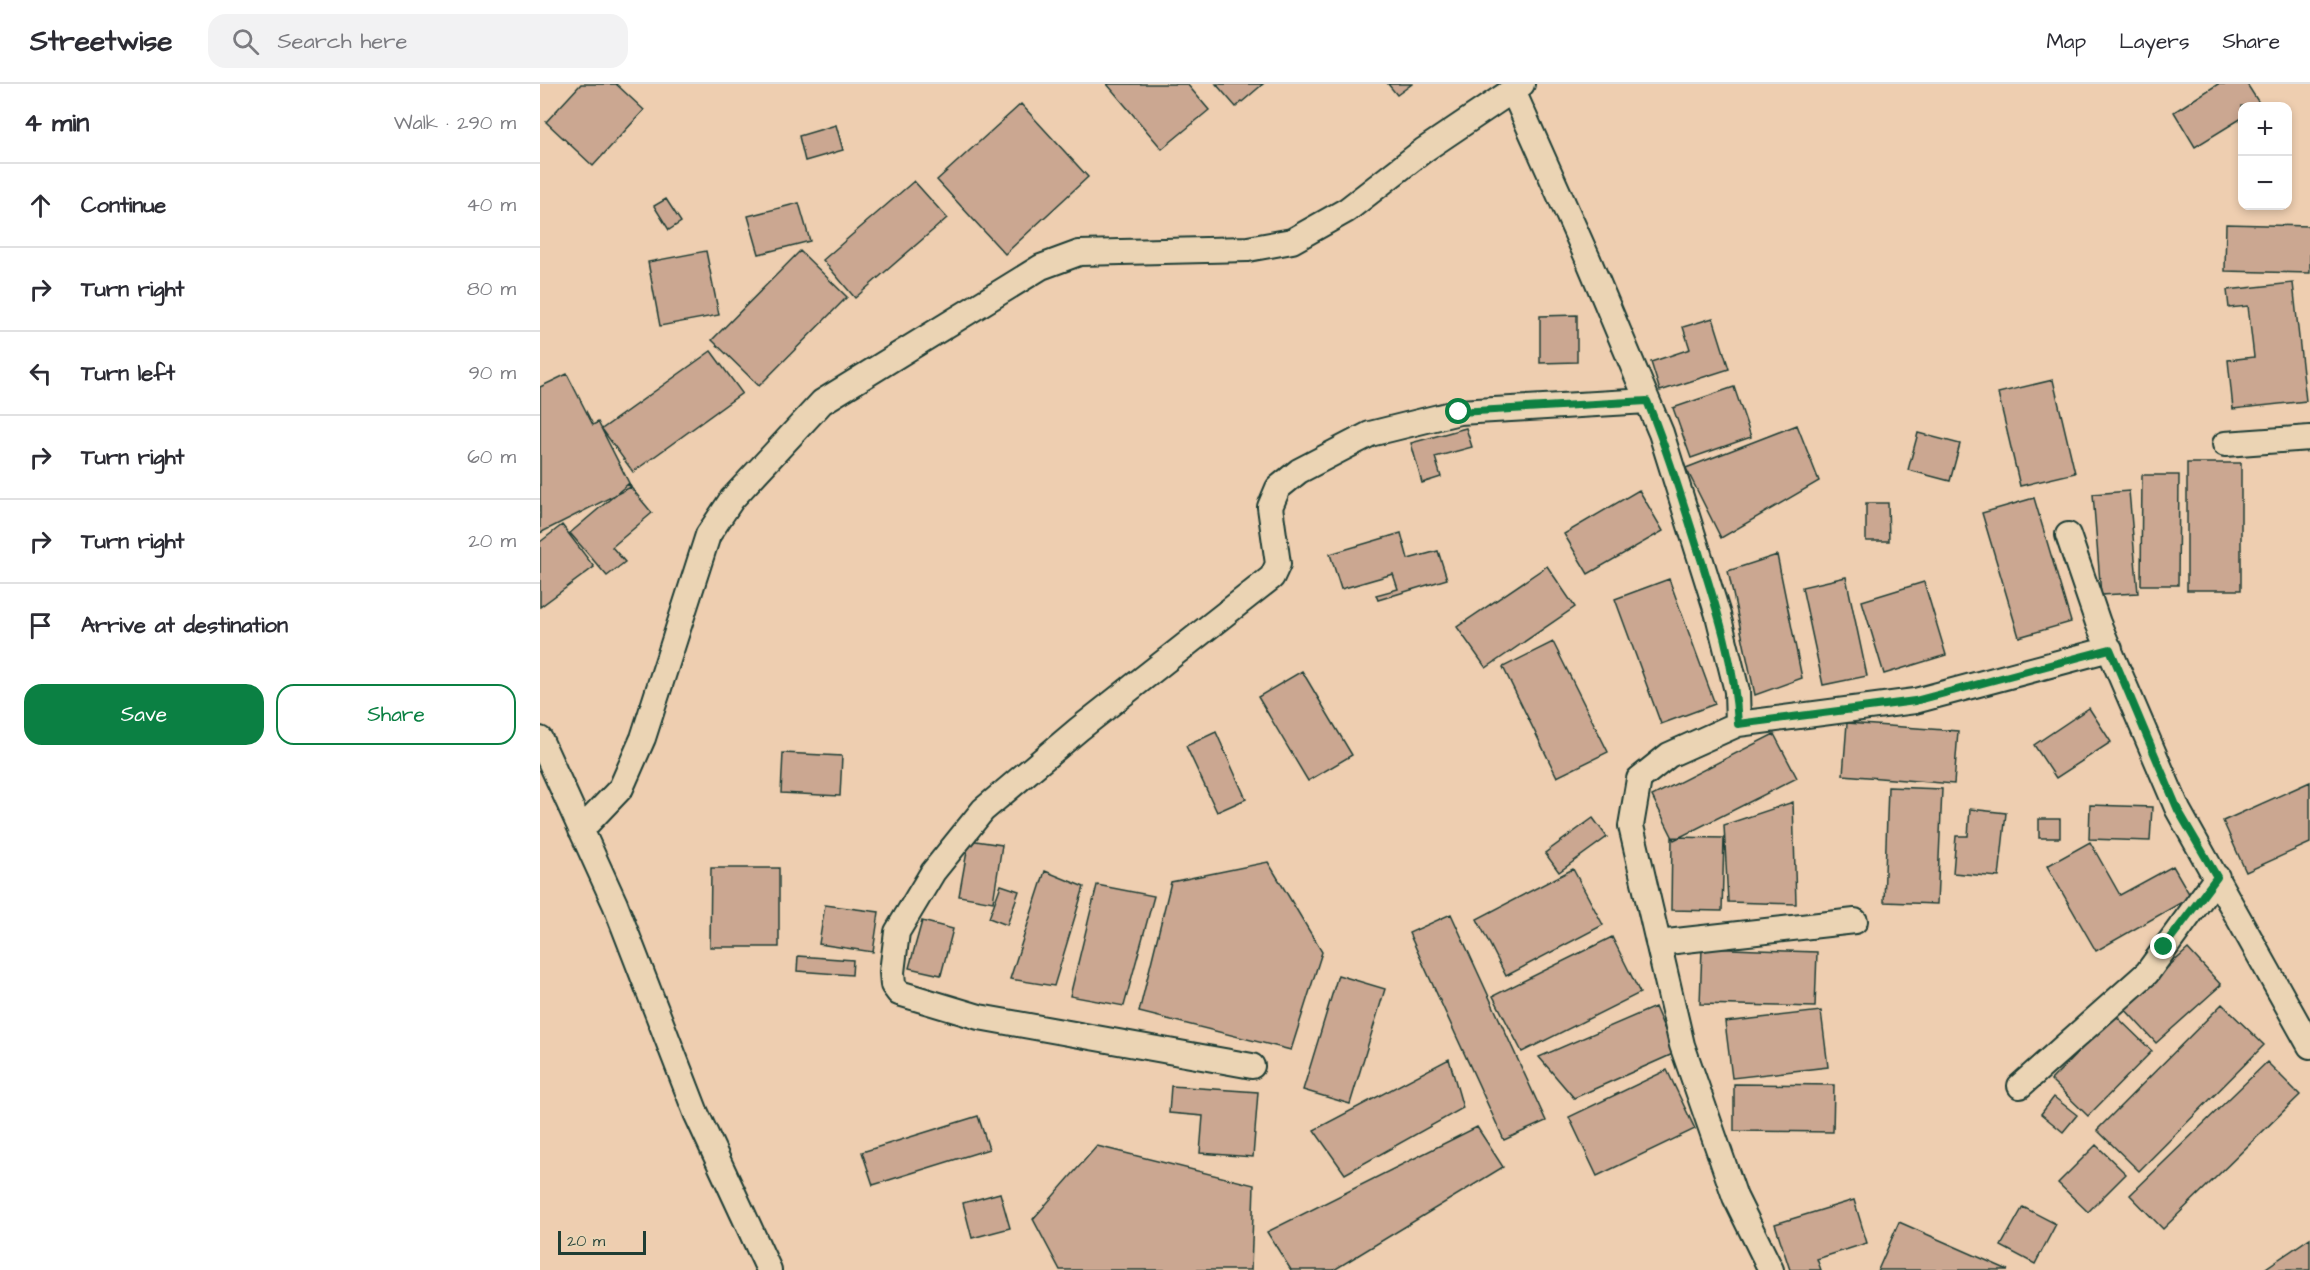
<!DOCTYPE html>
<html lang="en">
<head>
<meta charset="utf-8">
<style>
	:root { --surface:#fff; --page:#f2f2f3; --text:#2b2b33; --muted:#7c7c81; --line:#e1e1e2; --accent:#0b8043 }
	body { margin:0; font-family:"Architects Daughter",sans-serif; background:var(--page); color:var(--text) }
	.controls { position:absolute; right:18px; top:18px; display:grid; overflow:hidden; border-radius:12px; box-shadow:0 3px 9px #0003 }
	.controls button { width:54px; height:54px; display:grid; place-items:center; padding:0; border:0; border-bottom:2px solid var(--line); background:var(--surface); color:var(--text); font:30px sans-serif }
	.scale { position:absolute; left:18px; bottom:15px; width:88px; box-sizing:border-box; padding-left:6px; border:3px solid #1f3d34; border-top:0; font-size:16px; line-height:21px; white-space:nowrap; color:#1f3d34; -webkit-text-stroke:4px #ebd4b4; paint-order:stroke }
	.stop { position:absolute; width:18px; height:18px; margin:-14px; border:4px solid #0b8043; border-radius:50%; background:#fff }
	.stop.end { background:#0b8043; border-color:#fff; box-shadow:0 2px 6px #0008 }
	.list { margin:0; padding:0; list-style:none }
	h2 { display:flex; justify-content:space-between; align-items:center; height:78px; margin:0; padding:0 24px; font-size:26px }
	h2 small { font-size:20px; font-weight:400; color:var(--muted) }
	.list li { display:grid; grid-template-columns:39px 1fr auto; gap:18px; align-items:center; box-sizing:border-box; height:84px; padding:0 24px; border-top:2px solid var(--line) }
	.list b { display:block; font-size:22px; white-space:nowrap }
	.list em { font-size:20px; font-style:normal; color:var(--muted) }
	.actions { display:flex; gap:12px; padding:18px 24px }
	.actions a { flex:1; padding:14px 0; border:2px solid var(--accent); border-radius:18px; text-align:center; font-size:21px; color:var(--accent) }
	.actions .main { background:var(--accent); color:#fff }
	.icon { flex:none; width:33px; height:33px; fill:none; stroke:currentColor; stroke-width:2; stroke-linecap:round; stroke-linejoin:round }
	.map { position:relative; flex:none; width:1770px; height:1186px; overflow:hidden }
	header { display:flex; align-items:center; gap:36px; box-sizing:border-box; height:84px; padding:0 30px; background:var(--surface); border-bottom:2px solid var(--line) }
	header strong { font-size:28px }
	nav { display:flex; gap:33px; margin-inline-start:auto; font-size:21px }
	.search { width:420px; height:54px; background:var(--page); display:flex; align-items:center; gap:15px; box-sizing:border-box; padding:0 21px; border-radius:18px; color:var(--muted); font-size:22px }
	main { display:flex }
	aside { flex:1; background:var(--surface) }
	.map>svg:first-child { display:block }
</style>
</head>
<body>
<header>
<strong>Streetwise</strong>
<div class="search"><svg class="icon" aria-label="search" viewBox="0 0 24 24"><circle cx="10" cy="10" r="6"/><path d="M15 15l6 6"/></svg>Search here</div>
<nav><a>Map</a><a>Layers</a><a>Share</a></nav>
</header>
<main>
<aside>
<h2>4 min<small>Walk · 290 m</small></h2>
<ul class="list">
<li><svg class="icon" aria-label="ahead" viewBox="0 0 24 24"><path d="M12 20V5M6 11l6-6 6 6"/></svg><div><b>Continue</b></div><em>40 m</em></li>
<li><svg class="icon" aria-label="right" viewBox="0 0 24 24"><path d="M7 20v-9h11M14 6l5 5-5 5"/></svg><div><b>Turn right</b></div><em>80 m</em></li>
<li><svg class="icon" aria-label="left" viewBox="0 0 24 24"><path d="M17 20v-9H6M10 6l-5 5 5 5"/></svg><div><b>Turn left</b></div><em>90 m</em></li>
<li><svg class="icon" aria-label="right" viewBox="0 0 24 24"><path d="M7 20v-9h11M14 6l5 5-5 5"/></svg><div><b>Turn right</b></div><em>60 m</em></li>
<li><svg class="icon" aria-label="right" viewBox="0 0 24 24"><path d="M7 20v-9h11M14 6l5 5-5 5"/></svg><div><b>Turn right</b></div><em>20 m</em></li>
<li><svg class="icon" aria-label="arrive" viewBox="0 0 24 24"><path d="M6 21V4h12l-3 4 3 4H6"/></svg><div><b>Arrive at destination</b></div></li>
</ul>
<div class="actions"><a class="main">Save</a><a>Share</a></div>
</aside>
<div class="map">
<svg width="1770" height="1186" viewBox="0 0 1770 1186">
	<rect width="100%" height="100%" fill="#eeceb0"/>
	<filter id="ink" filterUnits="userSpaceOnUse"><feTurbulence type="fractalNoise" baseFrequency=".0167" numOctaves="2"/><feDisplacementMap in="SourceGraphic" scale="12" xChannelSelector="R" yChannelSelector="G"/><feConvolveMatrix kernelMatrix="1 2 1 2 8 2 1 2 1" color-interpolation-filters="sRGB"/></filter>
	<g filter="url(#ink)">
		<path fill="#cba791" stroke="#1f3d34" stroke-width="1.5" d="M41,0h35l28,26 -51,56 -47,-44z
			M567,0h80l22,26 -47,39z
			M676,0h47l-27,23z
			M848,0h24l-15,11z
			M1678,0h29l14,22h-19v12l-47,29 -21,-35z
			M481,20l67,73 -83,77 -68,-74z
			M296,41l7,25 -38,11 -6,-25z
			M374,97l33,37 -92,80 -32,-38z
			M126,115l15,23 -12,8 -15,-24z
			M259,119l11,38 -51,13 -11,-38z
			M1686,140l84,2v47l-85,-2z
			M166,167l13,64 -59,11 -12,-64z
			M260,167l47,46 -88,89 -47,-46z
			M1753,199l13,118 -73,8 -5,-49 26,-3 -6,-51 -19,2 -2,-18z
			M1037,231v47l-37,1v-47z
			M1173,234l16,51 -69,22 -9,-29 39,-13 -7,-22z
			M171,267l31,42 -109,79 -31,-43z
			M27,290l26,51 5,-3 33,65 -91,46v-146z
			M1513,296l22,93 -55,13 -22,-93z
			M1194,303l17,50 -60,21 -18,-50z
			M1257,341l22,56 -98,57 -35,-70z
			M926,344l6,19 -37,10 6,20 -19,6 -11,-40z
			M1378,349l42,11 -10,37 -42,-11z
			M1647,379h54v127h-54z
			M1602,391h37l-1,110h-37z
			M88,400l24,29 -40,34 13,15 -18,14 -37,-43z
			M1099,406l24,41 -75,43 -24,-40z
			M1589,407l9,102 -37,2 -8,-101z
			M1494,414l37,124 -52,15 -37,-124z
			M1326,419h22l1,38h-23z
			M22,441l32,42 -54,40v-65z
			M861,449l7,26 30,-8 9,28 -69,21 -2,-5 22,-6 -5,-15 -52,15 -11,-35z
			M1237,471l25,123 -47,17 -27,-124z
			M1007,482l28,41 -89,61 -29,-41z
			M1306,493l21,99 -44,9 -21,-98z
			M1129,495l46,125 -54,20 -46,-125z
			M1384,498l22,73 -62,19 -22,-73z
			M1013,558l55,110 -51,25 -54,-110z
			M762,587l50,84 -44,26 -50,-84z
			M1549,624l22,34 -55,36 -22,-33z
			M1307,639l111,8 -4,53 -111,-9z
			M676,648l30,67 -29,13 -31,-66z
			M1234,650l23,44 -123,62 -22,-44z
			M243,669l59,3 -2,40 -59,-3z
			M1770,698v61l-64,29 -23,-51z
			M1348,703l54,2 -5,115 -53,-2z
			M1253,718l3,102 -68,-2 -4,-77z
			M1550,721l62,2 -2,34 -61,-2z
			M1430,725l36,4 -7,64 -46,-4 3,-37h12z
			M1053,734l14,19 -48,35 -14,-19z
			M1499,735h21v19h-21z
			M1132,753l52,1 -2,73 -51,-1z
			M429,756l33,5 -9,57 -34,-6z
			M1550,758l30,53 53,-29 18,31 -95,54 -49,-85z
			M728,778l54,90 -31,98 -152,-38 32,-130z
			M171,784h68v79h-69z
			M1033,785l30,56 -97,51 -29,-57z
			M505,787l39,16 -30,99 -44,-7z
			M461,801l18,6 -12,34 -18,-7z
			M557,801l57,11 -30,110 -54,-10z
			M285,821l54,7 -6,40 -54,-8z
			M911,830l95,207 -42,19 -95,-207z
			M382,837l31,8 -12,46 -32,-7z
			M1072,853l28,56 -118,59 -29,-56z
			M1162,864l115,4 -2,55 -115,-3z
			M1648,865l33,36 -65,58 -33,-36z
			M258,872l55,4 -1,15 -55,-4z
			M798,891l47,14 -35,115 -47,-14z
			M1682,920l42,41 -125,126 -42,-41z
			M1115,923l20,46 -101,45 -35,-41z
			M1281,927l7,56 -96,11 -7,-56z
			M1575,931l37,36 -64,65 -37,-36z
			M909,975l14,49 -118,66 -31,-44z
			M1727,978l33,33 -137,134 -33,-34z
			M1127,986l28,59 -98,47 -28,-59z
			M1194,1000l100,1 -1,47 -99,-1z
			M631,1002l87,6 -5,65 -53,-4 3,-37 -34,-3z
			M1514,1013l23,18 -14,17 -22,-18z
			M438,1032l11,33 -116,36 -11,-33z
			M937,1043l26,40 -169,103h-43l-24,-38z
			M1556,1061l30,29 -38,38 -30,-29z
			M557,1062l157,39 -3,85h-191l-27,-51z
			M460,1109l10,35 -38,10 -9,-35z
			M1314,1116l13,43 -50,16 4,11h-31l-15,-46z
			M1483,1123l33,17 -21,40 -34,-18z
			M1359,1138l109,48h-130z
			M1770,1154v32h-47z"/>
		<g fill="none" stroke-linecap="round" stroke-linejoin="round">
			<g stroke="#1f3d34" stroke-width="28">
				<path id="minor" d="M973,7l75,168 73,174 57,182 19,76 1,33 -69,31 -30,24 -8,47 51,219 53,152 36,73
					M1685,360l85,-6
					M1528,451l30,88 80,187 132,236
					M1198,640l177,-23 195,-52
					M0,655l75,165 81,209 73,157
					M41,746l40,-42 22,-50 65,-203 24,-36 90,-97 219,-135 38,-14 169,-4 44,-8 55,-31 77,-60 98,-66
					M1118,859l197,-22
					M712,982l-273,-49 -80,-24 -6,-8 -1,-13 5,-40 36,-60 50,-62 96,-81 193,-152 6,-13 -8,-57 8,-19 21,-17 71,-37 89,-22 188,-11
					M1480,1002l127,-113 70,-96"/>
			</g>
			<use href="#minor" stroke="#ebd4b4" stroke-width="24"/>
		</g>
	</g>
	<g fill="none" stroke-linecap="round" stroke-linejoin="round" filter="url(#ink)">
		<path stroke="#0b8043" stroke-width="8" d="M919,328l188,-11c19,45 33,92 48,139 19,60 40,121 43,184l177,-23 195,-52 68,161 39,67 -53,70"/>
	</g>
</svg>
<div class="controls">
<button>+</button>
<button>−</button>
</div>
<div class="scale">20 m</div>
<div class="stop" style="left:919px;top:328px"></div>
<div class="stop end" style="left:1624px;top:863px"></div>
</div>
</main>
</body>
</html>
